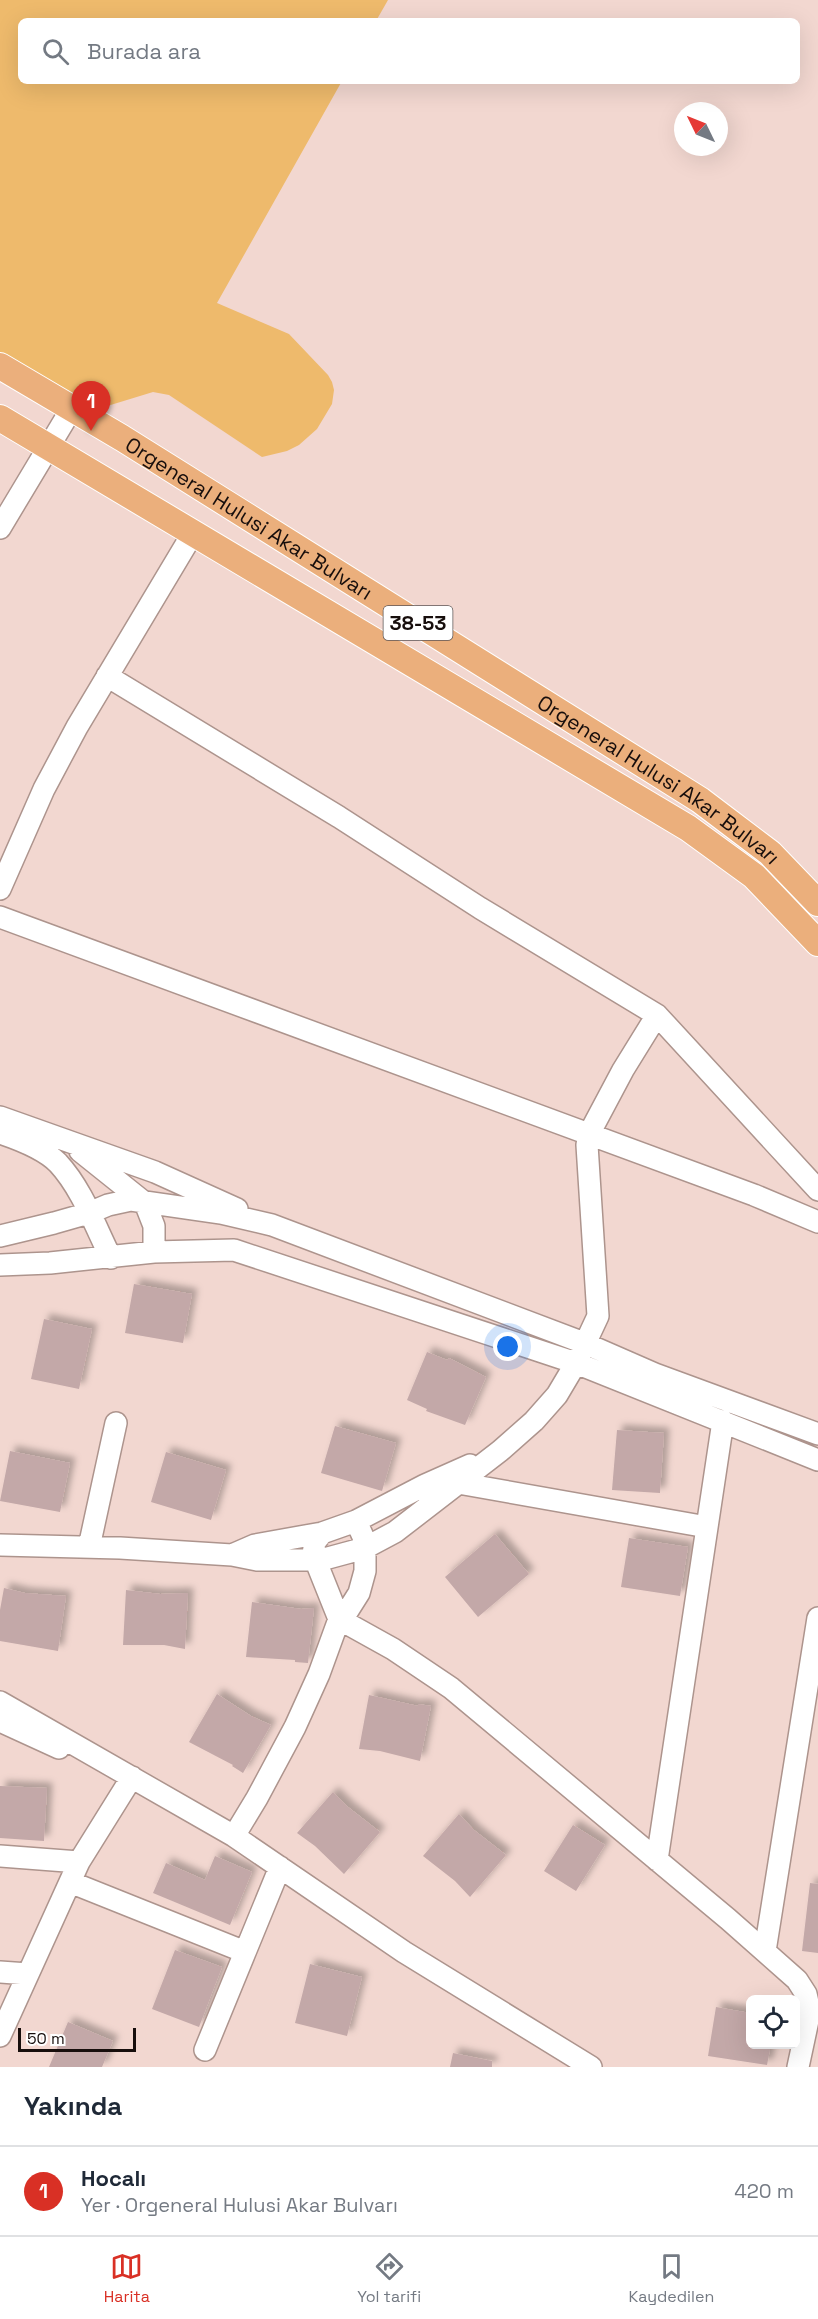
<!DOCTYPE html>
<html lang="tr">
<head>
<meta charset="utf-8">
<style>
	:root { --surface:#fff; --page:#f2f2f3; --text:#1f2937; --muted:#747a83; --line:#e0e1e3; --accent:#d93025 }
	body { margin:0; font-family:"Space Grotesk",sans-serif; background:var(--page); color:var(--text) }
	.controls { position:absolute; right:18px; bottom:18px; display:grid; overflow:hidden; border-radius:9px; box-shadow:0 6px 24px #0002 }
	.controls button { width:54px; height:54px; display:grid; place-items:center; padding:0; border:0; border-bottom:2px solid var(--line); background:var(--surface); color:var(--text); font:30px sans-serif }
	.compass { position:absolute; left:674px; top:102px; width:54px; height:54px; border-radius:50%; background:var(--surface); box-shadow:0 6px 24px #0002; rotate:313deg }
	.scale { position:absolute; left:18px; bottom:15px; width:118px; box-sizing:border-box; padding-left:6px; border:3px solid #170e0c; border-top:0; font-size:16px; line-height:21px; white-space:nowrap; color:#170e0c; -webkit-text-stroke:4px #fff; paint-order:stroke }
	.you { position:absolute; left:508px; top:1347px; width:21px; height:21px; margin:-15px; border:4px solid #fff; border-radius:50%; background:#1a73e8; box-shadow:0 0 0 9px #1a73e833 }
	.badge { display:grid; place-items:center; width:39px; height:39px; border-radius:50%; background:var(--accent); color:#fff; font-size:20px; font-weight:700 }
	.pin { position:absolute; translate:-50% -50px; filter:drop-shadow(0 2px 3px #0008) }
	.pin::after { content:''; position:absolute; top:32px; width:21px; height:18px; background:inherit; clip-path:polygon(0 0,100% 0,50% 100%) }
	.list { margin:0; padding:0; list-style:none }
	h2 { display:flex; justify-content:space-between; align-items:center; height:78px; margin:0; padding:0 24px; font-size:26px }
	h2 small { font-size:20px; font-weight:400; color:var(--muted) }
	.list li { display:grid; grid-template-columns:39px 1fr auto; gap:18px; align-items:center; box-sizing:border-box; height:90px; padding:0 24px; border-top:2px solid var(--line) }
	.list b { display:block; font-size:22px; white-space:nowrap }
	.list p { margin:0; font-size:20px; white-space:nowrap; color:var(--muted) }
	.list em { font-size:20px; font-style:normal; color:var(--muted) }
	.icon { flex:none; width:33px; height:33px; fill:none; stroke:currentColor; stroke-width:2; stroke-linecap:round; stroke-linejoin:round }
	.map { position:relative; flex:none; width:818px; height:2067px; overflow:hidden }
	.search { position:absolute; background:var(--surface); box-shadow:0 6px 24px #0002; left:18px; right:18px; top:18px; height:66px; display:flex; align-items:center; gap:15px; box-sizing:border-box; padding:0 21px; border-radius:9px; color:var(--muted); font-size:22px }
	.sheet { height:168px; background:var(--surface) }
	nav { display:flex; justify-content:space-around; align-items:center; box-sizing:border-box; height:84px; border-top:2px solid var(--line); background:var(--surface); font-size:16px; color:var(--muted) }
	nav a { display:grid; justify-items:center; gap:3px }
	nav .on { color:var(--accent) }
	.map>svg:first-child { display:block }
</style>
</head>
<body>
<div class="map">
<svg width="818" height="2067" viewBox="0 0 818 2067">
	<defs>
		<filter id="shadow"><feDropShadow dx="5.5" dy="-5.5" stdDeviation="3" flood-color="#0004"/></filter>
	</defs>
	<rect width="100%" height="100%" fill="#f2d7d0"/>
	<path fill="#eeba6c" d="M0,0h388l-12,21h-355v60h321l-125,222 72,31 39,41 4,7 2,8 -2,14 -15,25 -18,16 -12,6 -25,6 -93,-62 -16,-3 -62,19 -91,-56z"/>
	<path fill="#c3a8a8" filter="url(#shadow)" d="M134,1284l58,10 -9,49 -58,-10z
		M44,1319l48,10 -13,60 -48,-10z
		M427,1352l20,8 2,-2 37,19 -21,48 -39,-14 1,-2 -20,-9z
		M335,1426l61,17 -14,48 -61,-18z
		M617,1430l47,3 -4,60 -48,-3z
		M10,1451l60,12 -10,49 -60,-11z
		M166,1452l60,18 -15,50 -60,-18z
		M495,1534l34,40 -51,43 -33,-40z
		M629,1538l59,9 -8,49 -59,-9z
		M4,1588l21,5 41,3 -8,55 -58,-10v-31z
		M126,1590l34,4 28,-1 -3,56 -21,-4h-41z
		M252,1602l49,7 13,-1 -6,55 -13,-1v-2l-49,-3z
		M217,1694l34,22 20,9 -28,48 -11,-7 1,-1 -44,-23z
		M369,1695l49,11v-2l13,2 -11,55 -40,-10 -21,-2z
		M0,1786l47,2 -3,53 -44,-3z
		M333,1792l15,15 32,25 -36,42 -29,-28 -18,-13z
		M459,1814l15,16 32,25 -36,42 -15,-16 -32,-25z
		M573,1825l32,20 -29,46 -32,-20z
		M215,1856l37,16 -22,53 -77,-32 13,-30 39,17z
		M810,1883l8,1v69l-16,-2z
		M175,1950l47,17 -23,60 -47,-18z
		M310,1964l52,13 -15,59 -52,-13z
		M716,2007l34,6v31h21l-4,21 -59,-9z
		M68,2022l45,19 -11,26h-53z
		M453,2053l39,8v6h-42z"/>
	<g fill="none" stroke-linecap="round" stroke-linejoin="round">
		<g stroke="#ad948d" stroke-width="24">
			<path id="minor" d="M0,528l72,-120
				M107,676l232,141 141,91 177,107 161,175
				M0,889l44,-100 33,-62 116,-194
				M0,917l754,278 64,27
				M0,1117l155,55 82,37
				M0,1133c18,6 45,17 58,30 24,26 37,63 53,95
				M80,1151l65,52 9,23v26
				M0,1236l54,-13 35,-10 19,-8 23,-5 90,13 51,12 312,118 71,31 163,60
				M0,1265l50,-2 104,-11 80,-2 342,113 242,97
				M458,1483l249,44
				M322,1533l-7,9 -2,12 26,65 54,30 58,39 277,231 69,61 9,14 4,17 -12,56
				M0,1545l120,3 112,7 25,5h52l19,-2 37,-10 30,-16 105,-81 34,-30 23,-26 19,-32 22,-47 -11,-171 2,-11 34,-64 34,-55
				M89,1547l27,-124
				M232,1555l23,-10 67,-12 34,-12 69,-36 45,-20
				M0,1702l234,134 170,116 187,115
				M0,1721l59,27
				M234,1836l23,-38 38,-71 24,-53 20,-55 8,-7 12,-19 6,-22v-30l-9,-20
				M0,1856l79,6
				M657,1860l66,-439
				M70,1882l175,70
				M765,1951l53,-333
				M0,1972l28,2
				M0,2036l79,-174 53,-85
				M205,2050l75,-183"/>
		</g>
		<g stroke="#fff" stroke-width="28">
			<g id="major">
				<path id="s1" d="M0,366l122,72 578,362 70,53 48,50"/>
				<path d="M0,418l688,410 66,48 64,67"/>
			</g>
		</g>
		<use href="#minor" stroke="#fff" stroke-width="21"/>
		<use href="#major" stroke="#ebaf7c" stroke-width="26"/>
	</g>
	<g text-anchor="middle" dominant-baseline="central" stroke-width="4.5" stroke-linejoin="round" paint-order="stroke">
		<rect fill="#fff" stroke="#5d5655" stroke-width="1.5" x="383.5" y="606" width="69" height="34" rx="4.5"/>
		<g font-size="20" font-weight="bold" fill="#170e0c">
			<text x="418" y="623">38-53</text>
		</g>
		<g font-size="21" fill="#170e0c" stroke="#fff">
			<text stroke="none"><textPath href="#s1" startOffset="292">Orgeneral Hulusi Akar Bulvarı</textPath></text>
			<text stroke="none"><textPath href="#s1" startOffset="778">Orgeneral Hulusi Akar Bulvarı</textPath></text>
		</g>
	</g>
</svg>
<div class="controls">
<button><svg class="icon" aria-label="locate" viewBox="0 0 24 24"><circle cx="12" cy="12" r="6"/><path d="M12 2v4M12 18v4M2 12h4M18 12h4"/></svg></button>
</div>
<svg class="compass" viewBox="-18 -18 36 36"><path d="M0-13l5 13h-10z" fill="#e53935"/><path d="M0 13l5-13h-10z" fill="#747a83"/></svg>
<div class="scale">50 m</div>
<div class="you"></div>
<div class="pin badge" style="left:91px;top:431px">1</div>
<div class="search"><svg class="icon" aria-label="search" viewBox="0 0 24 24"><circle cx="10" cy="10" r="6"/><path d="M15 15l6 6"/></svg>Burada ara</div>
</div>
<section class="sheet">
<h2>Yakında<small></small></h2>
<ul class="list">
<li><span class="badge">1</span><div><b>Hocalı</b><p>Yer · Orgeneral Hulusi Akar Bulvarı</p></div><em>420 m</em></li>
</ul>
</section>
<nav>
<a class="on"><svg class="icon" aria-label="map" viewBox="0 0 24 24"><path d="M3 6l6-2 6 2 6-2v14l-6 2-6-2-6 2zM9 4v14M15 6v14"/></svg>Harita</a>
<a><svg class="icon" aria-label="directions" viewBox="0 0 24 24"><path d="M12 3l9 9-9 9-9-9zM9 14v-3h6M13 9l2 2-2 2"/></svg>Yol tarifi</a>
<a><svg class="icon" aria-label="saved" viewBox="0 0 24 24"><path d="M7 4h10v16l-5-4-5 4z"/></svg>Kaydedilen</a>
</nav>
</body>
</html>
